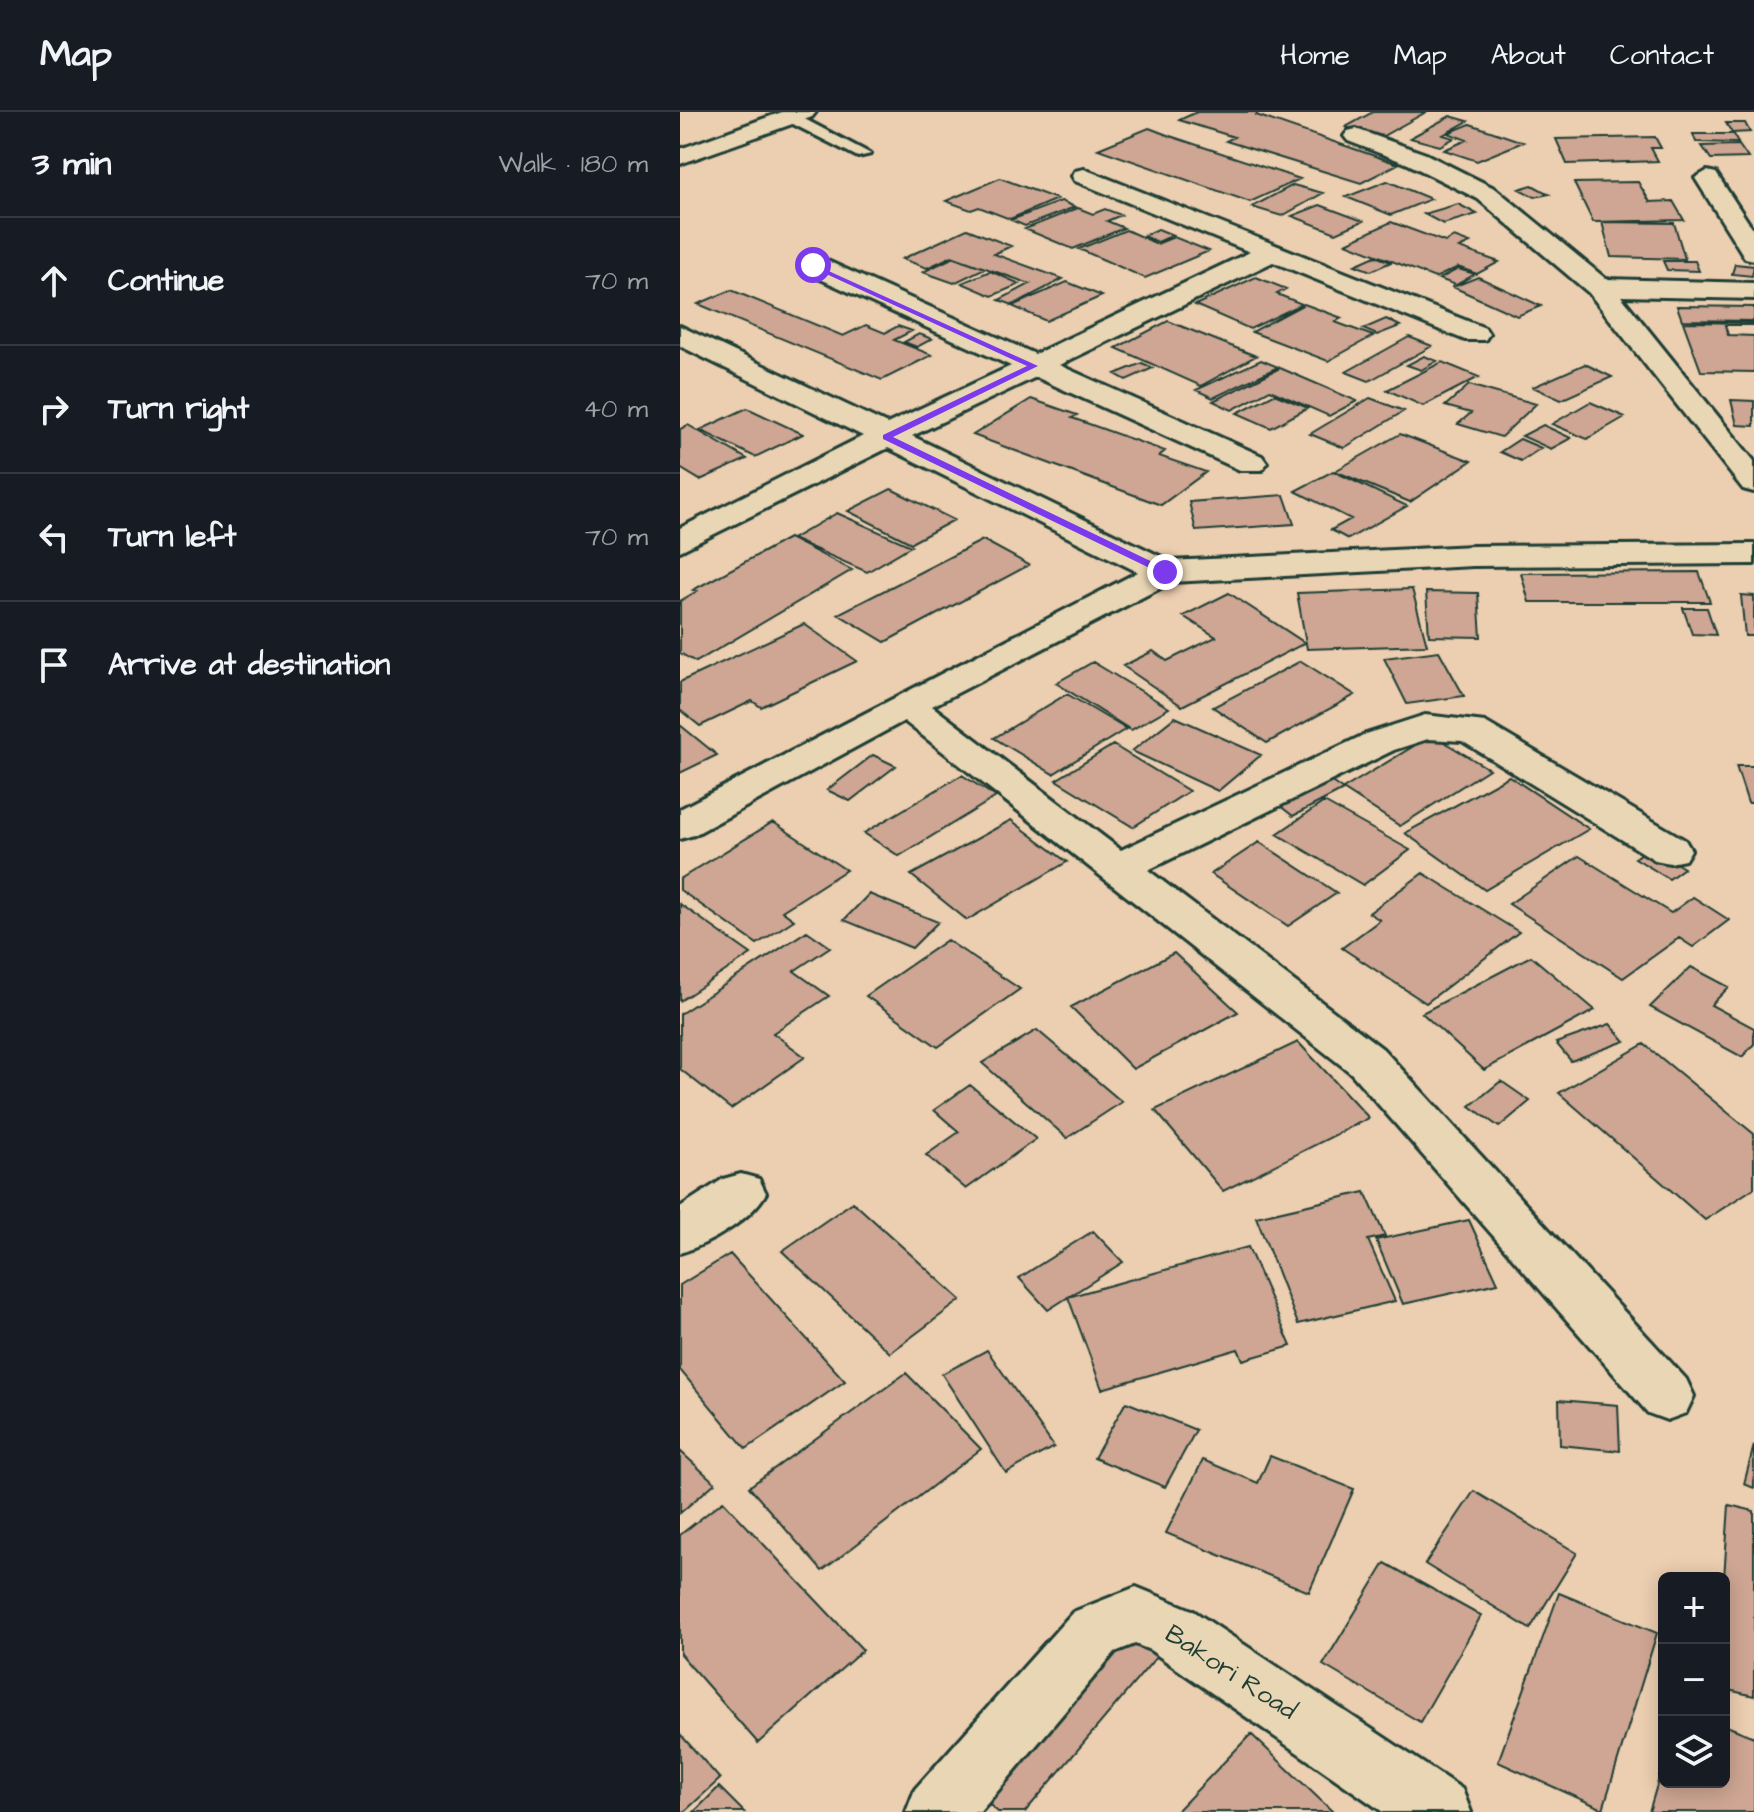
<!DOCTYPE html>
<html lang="en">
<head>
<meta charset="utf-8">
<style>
	:root { --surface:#171b24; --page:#20242c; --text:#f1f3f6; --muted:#9ea1a6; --line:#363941 }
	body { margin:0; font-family:"Architects Daughter",sans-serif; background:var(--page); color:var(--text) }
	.controls { position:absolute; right:24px; bottom:24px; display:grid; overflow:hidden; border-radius:12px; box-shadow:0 4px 20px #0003 }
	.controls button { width:72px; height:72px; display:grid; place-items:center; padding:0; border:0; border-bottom:2px solid var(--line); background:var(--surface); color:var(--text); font:40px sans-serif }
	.stop { position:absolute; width:24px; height:24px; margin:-18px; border:6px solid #7c3aed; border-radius:50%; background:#fff }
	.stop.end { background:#7c3aed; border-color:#fff; box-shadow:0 2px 8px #0008 }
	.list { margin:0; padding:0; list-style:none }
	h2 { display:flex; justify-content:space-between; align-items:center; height:104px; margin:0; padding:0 32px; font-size:34px }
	h2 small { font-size:26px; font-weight:400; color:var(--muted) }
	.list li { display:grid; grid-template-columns:52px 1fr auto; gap:24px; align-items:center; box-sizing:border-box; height:128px; padding:0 32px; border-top:2px solid var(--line) }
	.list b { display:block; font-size:30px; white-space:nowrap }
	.list em { font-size:26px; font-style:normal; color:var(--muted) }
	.icon { flex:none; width:44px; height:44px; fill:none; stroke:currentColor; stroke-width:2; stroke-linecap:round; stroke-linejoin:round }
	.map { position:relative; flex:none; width:1074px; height:1700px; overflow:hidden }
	header { display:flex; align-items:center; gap:48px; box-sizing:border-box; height:112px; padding:0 40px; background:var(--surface); border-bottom:2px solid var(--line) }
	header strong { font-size:38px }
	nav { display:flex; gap:44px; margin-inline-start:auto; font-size:28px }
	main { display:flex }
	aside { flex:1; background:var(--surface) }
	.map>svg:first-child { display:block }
</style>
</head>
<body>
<header>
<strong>Map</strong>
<nav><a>Home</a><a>Map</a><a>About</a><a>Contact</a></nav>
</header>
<main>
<aside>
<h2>3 min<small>Walk · 180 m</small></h2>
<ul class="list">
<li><svg class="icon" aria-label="ahead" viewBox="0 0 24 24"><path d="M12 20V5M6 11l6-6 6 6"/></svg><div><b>Continue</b></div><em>70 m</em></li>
<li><svg class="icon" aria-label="right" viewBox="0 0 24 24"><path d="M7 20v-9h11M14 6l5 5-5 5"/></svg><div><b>Turn right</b></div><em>40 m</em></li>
<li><svg class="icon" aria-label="left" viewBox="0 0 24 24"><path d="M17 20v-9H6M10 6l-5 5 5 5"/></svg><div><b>Turn left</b></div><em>70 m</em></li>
<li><svg class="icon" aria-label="arrive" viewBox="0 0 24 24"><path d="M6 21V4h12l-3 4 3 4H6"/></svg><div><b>Arrive at destination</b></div></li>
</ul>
</aside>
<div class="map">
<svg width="1074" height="1700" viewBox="0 0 1074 1700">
	<rect width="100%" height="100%" fill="#ecceb0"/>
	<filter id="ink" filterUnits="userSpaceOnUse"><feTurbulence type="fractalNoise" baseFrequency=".0125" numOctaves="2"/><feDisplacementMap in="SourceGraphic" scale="16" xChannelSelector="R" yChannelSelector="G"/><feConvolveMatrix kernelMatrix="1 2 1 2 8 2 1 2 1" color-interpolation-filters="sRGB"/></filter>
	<g filter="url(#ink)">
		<path fill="#cea693" stroke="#1f3d34" stroke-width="2" d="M517,0h61l-2,3 142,49 -37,19 -135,-42 8,-4 -55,-17z
			M693,0h53l-43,24 -37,-9z
			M770,4l18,5 -25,14 11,3 -14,8 -30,-8z
			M1046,11h19l5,9 -18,1z
			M790,12l53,18 -46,19 -33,-11 23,-10 -19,-7z
			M469,16l21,8 130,43 -50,23 -152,-53z
			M1013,22h41l4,9 -42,-1z
			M975,25l6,11h-10l7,13 -91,3 -11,-25z
			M1059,33l9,13 -37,1 -9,-13z
			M320,66l57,21 -47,20 -31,-12 -8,3 -25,-9z
			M707,69l44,18 -40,16 -45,-18z
			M958,70l12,20 23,-1 11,19 -91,2 -19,-39z
			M613,73l30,8 -41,23 -30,-9z
			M852,73l17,9 -14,3 -16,-8z
			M381,89l14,6 -50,19 -14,-6z
			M778,92l19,10 -34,10 -19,-10z
			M640,93l43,16 -27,12 -44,-17z
			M398,96l15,6 12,-5 16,6 -14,6 17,7 -51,21 -48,-20z
			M711,110l54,20 9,-5 16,6 -11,5 40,14 -22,12 -19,-7 -23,11 -89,-35z
			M922,110l72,1 11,36 -74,-2z
			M287,117l44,17 -17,8 69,25 -50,26 -14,-5 31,-16 -78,-28 -25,12 -25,-9z
			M478,117l15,6 -15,7 -15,-6z
			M446,118l31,14 17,-7 35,14 -64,27 -66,-29z
			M695,144l16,6 -20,9 -16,-6z
			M274,145l31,11 -31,15 -31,-11z
			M983,149h32l4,10 -32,-1z
			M1055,152l19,2 -2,10 -20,-2z
			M778,157l17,5 -19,11 -17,-6z
			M310,159l30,13 -28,12 -30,-13z
			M576,165l30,12 -9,5 25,10 -52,25 -55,-24z
			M798,165l63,29 -24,10 -64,-29z
			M387,170l35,14 -56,25 -34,-15z
			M51,178l112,46 23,-11 19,8 13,-7 14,5 -18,9 38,15 -50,25 -184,-76z
			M624,192l38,14 -7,4 38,14 -45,25 -76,-29z
			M997,194l77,1v14l-72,-1z
			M706,207l14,7 -23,9 -14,-6z
			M488,209l88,35 -55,30 -85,-38z
			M1003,210l71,1v2h-29l3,10 26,1v36l-53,-1z
			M239,222l13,5 -15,8 -13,-5z
			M729,225l23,9 -63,35 -23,-9z
			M744,244l13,5 -16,9 -14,-5z
			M581,248l17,7 -65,31 -17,-8z
			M762,250l37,15 -56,29 -36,-16z
			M462,251l11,5 -27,12 -11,-6z
			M905,252l27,13 -51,23 -28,-13z
			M600,256l77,33 -28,15 -59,-26 -38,20 -19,-9z
			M789,273l67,19 -35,33 -43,-13 13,-11 -26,-7z
			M594,282l34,14 -37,20 -34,-15z
			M690,286l34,13 -60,37 -34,-14z
			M351,287l46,16 -5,3 93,33 -6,5 47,16 -45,33 -188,-70z
			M1051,288l23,1v25l-17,-1z
			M910,290l35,15 -38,22 -35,-15z
			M67,296l56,26 -48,23 -55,-27z
			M8,313l59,34 -47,21 -20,-12v-39z
			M863,313l28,13 -20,11 -29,-13z
			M720,322l71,27 -61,41 -75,-31z
			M840,327l21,9 -20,13 -21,-9z
			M653,359l74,35 -59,33 -17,-9 20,-11 -56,-28z
			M211,377l63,31 -43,23 -63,-32z
			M604,383l10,29 -98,7 -7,-29z
			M157,401l74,33 -44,26 -75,-33z
			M109,426l63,32 -156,92 -16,-9v-52l17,-10 -4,-1z
			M303,428l46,25 -144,77 -47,-28z
			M1019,460l11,30h-181l-8,-29z
			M732,477l15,56 -120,4 -10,-56z
			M746,480l52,1 3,44 -52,-1z
			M549,481l76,50 -123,63 -59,-40 30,-15 14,10 49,-24 -33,-21z
			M1061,483l13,1v40h-9z
			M1003,496h24l9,27 -24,-1z
			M124,512l53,37 -96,46 -9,-6 -52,25 -20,-16v-28z
			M759,539l25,45 -57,8 -23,-46z
			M621,549l54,34 -88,48 -54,-36z
			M413,550l76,46 -38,22 -75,-47z
			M387,582l59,35 -73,45 -59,-36z
			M495,605l86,38 -43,36 -86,-40z
			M0,613l37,30 -37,18z
			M752,623l57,34 -89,57 -57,-37z
			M433,633l76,46 -56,36 -77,-47z
			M193,643l23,11 -46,35 -23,-11z
			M1056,654h18v37h-6z
			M639,661l24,17 -50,26 -23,-18z
			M282,663l34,22 -97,59 -35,-23z
			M829,664l80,53 -104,61 -80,-57z
			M644,690l86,48 -47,35 -86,-51z
			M331,708l56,42 -100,58 -56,-45z
			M93,710l73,48 -64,41 12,9 -37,24 -77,-54v-11z
			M579,730l78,51 -49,33 -77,-52z
			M970,736l34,20 -15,11 -34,-21z
			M899,744l92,57 22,-16 36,23 -36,27 -14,-9 -56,40 -114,-74z
			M743,761l96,59 -93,71 -84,-55 38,-28 -11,-7z
			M189,782l69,28 -26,26 -68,-28z
			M0,792l71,50 -71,47z
			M127,819l23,16 -36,24 35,25 -56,37 32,24 -74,52 -51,-40v-55z
			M267,828l73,49 -82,58 -72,-51z
			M494,841l64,59 -105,57 -62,-62z
			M851,844l64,54 -111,60 -62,-57z
			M1011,855l38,20 -18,18 43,23v16l-12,13 -92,-50z
			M930,912l15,17 -54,20 -15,-18z
			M357,918l85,72 -55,36 -85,-75z
			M618,930l71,76 -146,73 -68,-81z
			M964,932l110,90v54l-49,32 -146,-127z
			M821,969l29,20 -31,26 -29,-21z
			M290,973l66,54 -70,50 -40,-34 33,-23 -25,-22z
			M685,1080l20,44 -17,4 27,61 -97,23 -42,-107z
			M173,1090l108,98 -71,53 -108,-102z
			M789,1108l29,63 -95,21 -27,-64z
			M413,1119l30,31 -75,48 -29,-32z
			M568,1135l43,99 -48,14 -5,-11 -136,40 -34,-92z
			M50,1142l115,127 -99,68 -66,-79v-85z
			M307,1238l67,97 -48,26 -64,-99z
			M226,1261l75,76 -159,122 -73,-84z
			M879,1288l59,5 2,46 -60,-6z
			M446,1290l70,28 -31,57 -71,-29z
			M1074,1333v43l-10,-4z
			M0,1339l35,32 -35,30z
			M590,1344l84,33 -45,103 -143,-59 37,-73 55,23z
			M794,1379l103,62 -47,76 -105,-65z
			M43,1389l140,149 -105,93 -78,-89v-119z
			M1049,1393l25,6v185l-30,-7v-111z
			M705,1451l96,53 -61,106 -97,-57z
			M879,1481l98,40 -54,176 -105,-47z
			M448,1519l30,24 -133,157h-27l-16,-14z
			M1044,1613l30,12v75h-105l15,-51v21h60z
			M0,1622l40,45 -36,33h-4z
			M571,1622l82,78h-157z
			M39,1675l25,25h-50z"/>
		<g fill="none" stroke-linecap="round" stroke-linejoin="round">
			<g stroke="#1f3d34" stroke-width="6">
				<path id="service" d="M105,2h10l76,40 -13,3 -73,-37z"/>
			</g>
			<g stroke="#1f3d34" stroke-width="6">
				<path id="minor" d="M102,0h34l-4,5 -132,47v-15z
					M676,17l70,25 70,35 110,90 148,4v16l-133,-3 133,165v31l-11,-3 -154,-196 -111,-94 -70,-35 -60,-23 -4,-5 4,-5z
					M404,57l401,159 4,6 -4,6h-20l-192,-78 -214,103 203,91 5,7 -5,7h-22l-204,-93 -124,59 258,125 303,-15 281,-2v20l-281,2 -301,16 -240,124 189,144 245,-116 59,-19 60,7 200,118 6,10 -6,10 -15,3 -15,-3 -193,-119 -34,-2 -34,11 -246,120 235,179 303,330 8,17 -8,17 -19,7 -19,-7 -297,-340 -447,-352 -210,114 -14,4v-30l458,-237 -250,-124 -208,103v-23l183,-92 -183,-90v-20l207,98 124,-58 -208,-95 -3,-6 3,-6h20l212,95 215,-102 -175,-71 -3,-5 3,-5z
					M1027,59l9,2 38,58v29l-9,-2 -50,-80z
					M61,1062l18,5 7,14c-15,27 -57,51 -86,60v-46l43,-28z
					M456,1475l56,23 270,179 9,23h-88l-233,-162 -15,-6 -20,8 -135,160h-74l9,-23 158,-177z"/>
			</g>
			<use href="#service" fill="#e9d6b4" fill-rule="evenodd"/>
			<use href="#minor" fill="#e9d6b4" fill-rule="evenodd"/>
		</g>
	</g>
	<path fill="#7c3aed" d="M131,151l227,103 -145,71 276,133v4h-7l-279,-135v-4l144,-69 -216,-99z"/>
	<g text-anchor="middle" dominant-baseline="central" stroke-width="6" stroke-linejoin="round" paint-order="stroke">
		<g font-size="26" fill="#1f3d34" stroke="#e9d6b4">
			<text transform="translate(551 1560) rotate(33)">Bakori Road</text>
		</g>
	</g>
</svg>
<div class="controls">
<button>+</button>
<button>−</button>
<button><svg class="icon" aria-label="layers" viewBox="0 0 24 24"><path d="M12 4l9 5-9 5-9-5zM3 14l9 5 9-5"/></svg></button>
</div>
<div class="stop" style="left:133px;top:153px"></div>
<div class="stop end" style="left:485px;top:460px"></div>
</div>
</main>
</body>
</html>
